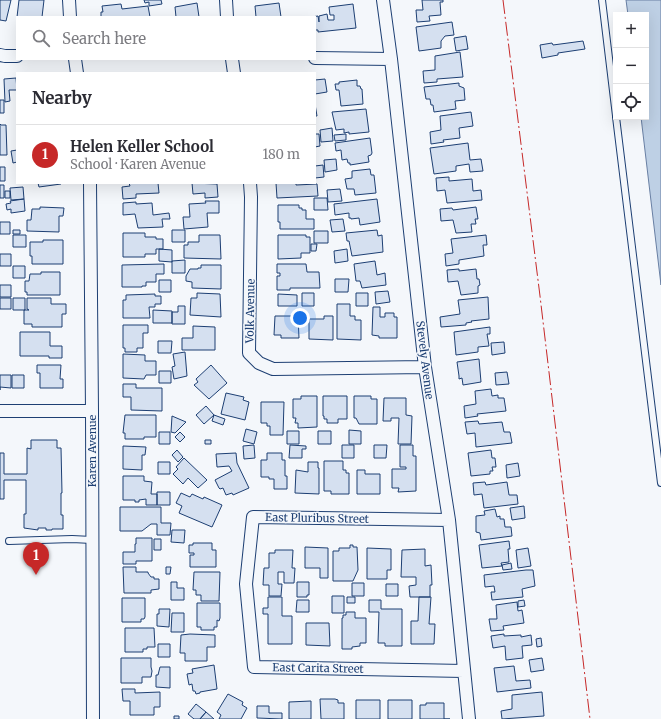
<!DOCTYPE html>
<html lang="en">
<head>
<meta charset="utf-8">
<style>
	:root { --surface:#fff; --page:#f7f7f7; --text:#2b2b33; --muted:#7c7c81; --line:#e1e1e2; --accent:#c62828 }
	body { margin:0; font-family:Merriweather,serif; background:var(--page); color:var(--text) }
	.controls { position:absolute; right:12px; top:12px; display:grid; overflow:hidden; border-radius:0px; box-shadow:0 4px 16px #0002 }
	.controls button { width:36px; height:36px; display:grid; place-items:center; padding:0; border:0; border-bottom:1px solid var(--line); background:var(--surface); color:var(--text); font:20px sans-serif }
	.you { position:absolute; left:300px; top:318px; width:14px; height:14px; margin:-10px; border:3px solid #fff; border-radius:50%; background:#1a73e8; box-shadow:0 0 0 6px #1a73e833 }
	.badge { display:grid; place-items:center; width:26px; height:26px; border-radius:50%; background:var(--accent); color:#fff; font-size:13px; font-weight:700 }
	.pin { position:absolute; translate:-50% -33px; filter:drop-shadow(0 1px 2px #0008) }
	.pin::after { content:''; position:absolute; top:21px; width:14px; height:12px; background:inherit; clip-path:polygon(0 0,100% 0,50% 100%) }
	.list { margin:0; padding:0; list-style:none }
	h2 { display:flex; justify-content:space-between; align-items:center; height:52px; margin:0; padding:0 16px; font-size:17px }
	h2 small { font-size:13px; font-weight:400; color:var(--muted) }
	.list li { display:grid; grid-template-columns:26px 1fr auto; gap:12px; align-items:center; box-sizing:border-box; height:60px; padding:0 16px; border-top:1px solid var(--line) }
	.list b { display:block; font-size:15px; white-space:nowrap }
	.list p { margin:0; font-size:13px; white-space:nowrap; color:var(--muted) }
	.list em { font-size:13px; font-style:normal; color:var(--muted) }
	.icon { flex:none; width:22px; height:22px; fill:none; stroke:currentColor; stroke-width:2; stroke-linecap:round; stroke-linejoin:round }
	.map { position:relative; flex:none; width:661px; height:719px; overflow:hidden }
	.search { position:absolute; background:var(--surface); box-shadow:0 4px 16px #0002; left:16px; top:16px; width:300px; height:44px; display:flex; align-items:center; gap:10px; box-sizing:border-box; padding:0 14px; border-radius:0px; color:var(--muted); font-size:15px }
	.panel { position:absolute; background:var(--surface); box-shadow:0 4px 16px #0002; left:16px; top:72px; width:300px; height:112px; border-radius:0px }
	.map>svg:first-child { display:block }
</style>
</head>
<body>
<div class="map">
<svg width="661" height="719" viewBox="0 0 661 719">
	<rect width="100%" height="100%" fill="#f4f7fb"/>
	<path fill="#bed0e5" stroke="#687fa3" d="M626,0h35v285l-20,-168h5v-102h-18z"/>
	<path fill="#d5e0f0" stroke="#1d3f73" d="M0,0h11l-5,21 -6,-1z
		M19,0h25l-2,17h-25z
		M144,0h17l1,4 -13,2v-4l-4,1z
		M422,0h21v2h-3l1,13 -12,1 1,5 -13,1 -1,-12h7z
		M197,3l2,14h-23l-1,-10z
		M279,3l2,14h-25l-1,-11z
		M121,4l1,5 26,-3 2,11h-49v-5h2l-1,-6z
		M353,4l3,24 -38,4v-2h-3v-13h-4l7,-1 1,6v-6l8,-2 1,6h6v-5h-4l-1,-8z
		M452,22l2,13 -9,1 -4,5v7l-22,3 -3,-24z
		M466,36l2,13 -12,2 -2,-13z
		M583,41l2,8 -27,4v2l-16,3 -2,-13 12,-2 1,2z
		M460,52l3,25 -26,2v3l-13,1 -1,-12 12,-1v-14z
		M16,78l1,12h-8l1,11 -5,1 -1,-23z
		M325,79l2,13 -12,2v-14z
		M357,80v6h3l1,3h1l1,15 -22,2 -2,-16h-3l-1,-6h4v-2z
		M459,83v3l5,2 1,12 -10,1 1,8 -22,3 -1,-7h-2l-1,-6h-4l-2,-12z
		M0,100h4v13h-4z
		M315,104l2,12h-2z
		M366,109l3,23 -20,2v-2l-5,1v-4l-8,1 -4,-18z
		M471,112l2,14 -14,2 1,10 -17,2 1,2 -13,2 -1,-12 11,-2 -1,-14z
		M0,124l1,1h5l1,30h-7z
		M332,128l1,13 -12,1 -1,-12z
		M315,134h4l1,12 -5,1z
		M346,134v6l-11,1 -1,-6z
		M370,138l2,15 -1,2 -3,1 1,6 -19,3v-2h-2l-1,-4 -5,1 -1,-10 -5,1 -1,-8z
		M468,143l2,17 11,-1 2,12 -13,1 -1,-8 -13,2v5l-22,3 -4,-26z
		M17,150v12l-4,1 -2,-12z
		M336,159l1,11 -12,2 -1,-12z
		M323,165l1,12 -9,1v-12z
		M0,167h5v14h-5z
		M370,169l1,6h3l2,18 -21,2 -1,-6h-7l-2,-10 7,-1v-7z
		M449,177v4l23,-2 1,12 8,-1 1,10 -35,3 -2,-13 -8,1 -1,-13z
		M38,183h23v1l-22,3z
		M129,183h29l1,10 -23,1v4l-13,1 -1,-12 8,-1z
		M192,183l25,1 1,13 -13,1v-5l-12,1z
		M276,183h20v2l21,-1 1,12 -41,2z
		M0,185h4v13h-4z
		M23,187l1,12 -13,1 -1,-12z
		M340,189l2,12 -14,1 -1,-12z
		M5,191h5v7h-5z
		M314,198h13l1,12h-14z
		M24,199l1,12 -14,2v-4l-4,1 -1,-6 5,-1 -1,-2z
		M377,199l3,23 -20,3 -1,-7 -8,1v-1h-2v-5l-14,2 -1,-11z
		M205,201h14v12h-12l1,14 -24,2 -1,-12h7l-1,-13 17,-1z
		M136,202v2l16,-1 1,12 16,-2 1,6h-8l1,8 -25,1 -3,-14 -12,1v-12z
		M278,205h21v3h3v2h4v9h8v10h-34v-7h-2z
		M40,207l24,1 -1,8h-4v16l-32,-1v-11h4l1,-11h8z
		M476,207l2,12h-3l1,5h-5l1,8 -16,1 -3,-13 -12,1 -1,-12 12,-1 1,2z
		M343,219l2,12 -13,1 -2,-12z
		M0,222h10v12h-10z
		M13,230h7v4h-7z
		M172,230h13v12h-13z
		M377,230l1,6 4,-1 1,17 -31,4 -3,-15h-2l-1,-8z
		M314,231h14v12h-14z
		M123,233h22v4h11v2h7v10h-7v5h-11v3h-22z
		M13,235h13v12h-13z
		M199,235h21l1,24 -37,-1v-13h4v-3h11z
		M278,235h28v2h4v16h-9v5l-23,1z
		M486,235l1,10h-4l1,11 -25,4v4l-13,2 -1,-12 8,-1 -2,-14z
		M43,240h20v24h-31v-8h-2v-14h13z
		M311,244h6l-1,7h-5z
		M159,249l13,1v12l-13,-1z
		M347,249l1,12 -13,2 -1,-12z
		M0,254h11v12h-11z
		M185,260v13h-13v-12z
		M375,261l2,14 8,-2 1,12 -24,3 -2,-7h-4l-2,-17z
		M164,264v10h-8v8h-10v4h-4v1h-20v-22z
		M277,264h29l1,8h12l1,16h-30v2h-13v-14h3v-3h-3z
		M201,265h20v24l-29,-1v-6l-6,-1v-5l4,-7h8v-1h3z
		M13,266h12v12h-12z
		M459,269v2l17,-2 1,10h2l1,6 -2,1v7l-17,2 -3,-14 -10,1 -1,-12z
		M41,272h19v23h-33v-3h-2v-11h4l1,-7h11z
		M335,279h14l-1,13h-13z
		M159,280h12v12h-12z
		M0,285h11v12h-11z
		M388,291l2,11 -14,2 -1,-12z
		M197,293l23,1 1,23 -31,-2 1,-17h6z
		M302,293h12v13h-12z
		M356,293h12v13h-12z
		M155,294v2h6v8h-6v3h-6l1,11h-27v-18h3v-5z
		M278,294l19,1v11h-19z
		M488,297l1,22 -18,2 1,1 -6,1v2l-25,2 -1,-10 20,-3 -2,-14z
		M0,298h11v11h-11z
		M13,298h12v12h-12z
		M27,298h24v6h15v10h-4v13h-30v-3h-8v-14h5l-2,-1z
		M337,304h13v12h5v4h6v20l-24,-1z
		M178,306h7v18h-13v-12h6z
		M373,307h7v10h5v-4h9v4h3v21h-18v-2l-7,-1z
		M153,310l19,1v12h-19z
		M275,316h23l1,22h-18v-3h-7z
		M324,316h9v24l-24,-1v-20h15z
		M123,325h25v8h-5v15h-6v4h-12v-4h-2z
		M193,326l22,1v23h-33v-12h11z
		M490,327v7h-3l2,12 -11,1v5l-22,3 -2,-23z
		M20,332h30v14h12v12h-13v-2h-29z
		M158,341h14l-1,12h-13z
		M504,342l1,11 -13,2 -1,-12z
		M185,352l2,24 -13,3 -2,-12 3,-1 -2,-12z
		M123,354l22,1v6h11v14h-10l-2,4 -21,-1z
		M479,359l2,23 -18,3 -1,-7 -3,1v-3l-2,-14z
		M37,365h24l-1,14h3v9h-23v-15h-3z
		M211,365l16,18 -18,16 -15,-14 4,-3 -2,-3z
		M159,371h12v12h-12z
		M507,372l2,12 -13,1 -1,-12z
		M0,375h11v13l-11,-1v3z
		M12,375h12v13h-12z
		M123,384h13v4h26v23l-31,-1v-13h-8z
		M491,389l1,7 6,-1v3h6l2,13 -29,3 1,2 -13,2 -1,-12 12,-2 -1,-13z
		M226,393l18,4 -1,3 6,2 -4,18 -24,-6z
		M301,396h16v31l-19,1v-5h-3l1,-5h-3v-19h8z
		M323,396h24v23h-9v4h-11v-4h-3v-3h-1z
		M354,396h17v3h6v25h-18l-3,-6h-2z
		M384,398h22v17l6,1 -1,28h-13l1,-26h-8v3h-8z
		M261,402h23l-1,33h-13v-9h-3v-3h-6z
		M206,406l8,9 -10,9 -8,-9z
		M125,415h31v22h-12v2h-19v-6h-2z
		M214,415l11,4 -2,6 -11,-4z
		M172,416l14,6 -11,11 -4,-1z
		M478,421l1,3 23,-2 2,10h6l2,11 -36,4 -1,-14 -8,1 -2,-12z
		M246,429l11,3 -3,12 -11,-3z
		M349,430l12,1v13h-12z
		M287,431h12v13h-12z
		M318,431h13v13h-13z
		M159,432h11v12h-11z
		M180,432l5,5 -5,5 -5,-5z
		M31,440h26v8h4l1,45h-1v22h2v14h-11v1h-6v-2h-8v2l-14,-2v-14h2v-34h-22v19h-4v-46h4v21h23v-26l4,1z
		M205,440h6v4h-6z
		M254,445l1,13 -11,1 -1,-13z
		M290,445l16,1v3h-4v9h-13z
		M342,445h12v13h-12z
		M374,445h13l-1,13h-12z
		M400,445h13v11h3v35l-18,1 1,-4h-7v-19h14v-2h-6z
		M123,446l23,1 -1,8h-3v15l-19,-1z
		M177,450l6,7 -5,5 -6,-7z
		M491,450l1,8h3l1,9h-4l1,4h-3v3l-19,2 -3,-23z
		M236,453l1,10 12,25 -16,7 -1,-2 -6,2 -3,-7 -3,1 -1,-1 -4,-8 17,-9 -3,-5 -12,1 -1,-13z
		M267,453h15v7h3v16h2v13h-13v-10h-5v-2h-8v-17h6z
		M184,458l23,22 -9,8 -10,-10 -5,6 -10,-10 5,-5 -2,-2z
		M324,461h19v9h3v3h3v21h-18v-3h-7z
		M158,462h12v12h-12z
		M308,462h10v6h1v26l-24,-1 1,-23 12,2z
		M518,463l2,13 -13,2 -1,-13z
		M357,470h8v4h15v20h-23z
		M123,476h21v5l8,1 -1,12h6v11h-11v-6l-7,1v2h-4v-2h-12z
		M485,482l1,3 21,-3 2,13h8l1,9 -34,4 -2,-14 -8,1 -1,-12z
		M157,492h13v13h-13z
		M181,493l9,4 2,-3 11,5 1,-2 18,8 -10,22 -33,-14 3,-7 -6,-3z
		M524,506l1,12 -13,2 -2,-12z
		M120,507h41v16h10l-1,12h-13v-11h-6l-9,7h-22z
		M495,509l2,8 3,-1v3h4l1,8h6l1,9 -31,4 -1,-7 -4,-1v-16l9,-1 -1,-4z
		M172,530h13l-1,13 -13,-1z
		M136,538h16v23h-16v3h-13v-12h12v-8h1z
		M154,539h7v11h-7z
		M509,541l1,8h-2l1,13 -8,1 1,3 -20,2 -3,-23z
		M193,543h19v7h4v17h-26v-12h4v-2h-5v-8h4z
		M350,545h3v2h4l1,23 -5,11h-20v-30h6v-3h11z
		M305,547l23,1v30h-8v-10h-15z
		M367,548l24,1v21h-4v9h-20z
		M528,548l3,18 -13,2 -2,-18z
		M425,549v17l6,-1 1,20h-2v12h-20l-1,-11 7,-1v-8h-15l1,-27z
		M275,550h18l-1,18h3l-1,15h-10v-11h-6v12h4l-1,12h-12v-11h-6l1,-17h5v-15h6z
		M511,563l1,6 -9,1 -1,-5z
		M123,567h13v5h12v1l3,4h3v2h5v10l-8,1v3h-27z
		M166,567h5l-1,7h-4z
		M526,570h7l2,16 -13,3 1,8 -31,3 -1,-8h4l-1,-6 -9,1 -1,-12z
		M194,572h26l-1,29h-18v-6h-5v-5h-3z
		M171,582h6v6h7v12h-13z
		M297,582h12v13h-2v2h-10z
		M352,583h12v13h-12z
		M386,584h12v12h-12z
		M332,596h12v17h-12z
		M268,597h14v19h10v28h-24v-30h-5v-6h5z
		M347,597h8v6h-8z
		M419,597h12l-2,27h6l-1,20h-23v-23h7z
		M122,598h23v19l-1,2h-3v3h-19z
		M297,600h12v12h-13z
		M369,600h12v9h21v37h-17v-3h-7l1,-31h-10z
		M524,600l1,6 -7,1v-6z
		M517,602l1,9 4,-1 2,13 -21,3 1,4 -13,1 -2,-12h8l-1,-14z
		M197,603h23v15l-1,3 -2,-1v7h-3v3h-13v-3h-4z
		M159,609h11l-1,18 -12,-1v-12h2z
		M346,612h9v6h11v25h-6v3l-8,1v2h-10v-31h1v-3h3z
		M172,613h12v19h-13z
		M306,623h23l1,23 -24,-1z
		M125,628h29l1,19h-8v2h-4v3h-18z
		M190,634l25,1v12h-8v14h-22v-8h-5l1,-18z
		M504,634v2l17,-1v2l10,-2 1,10 -10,1 1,12 -17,2 -1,-14 -12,2 -2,-12z
		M541,638l1,8 -5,1 -1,-8z
		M158,644h12v13h-12z
		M121,658h30v9l1,4 -1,6h-9v6h-21z
		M542,658l2,12 -13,2 -2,-12z
		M214,665l3,24 -17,3v1l-4,1 -1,-3h-2l-1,-7 -3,1 -2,-11 6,-1 -1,-4z
		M514,666l2,15 14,-1 1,8 -34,4 -3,-24z
		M160,667h10v21l-14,-1v-12h2z
		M122,689h13v4l25,-1v15h-6v8h-24v-14h-7z
		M542,692l2,24 -42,3 -1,-8 11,-2v-14z
		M228,694l15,8 -1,3 5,3 -6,11h-22l2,-4 -4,-3z
		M320,699h15l3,1v3h6v16h-23z
		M356,700h24v19h-24z
		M388,700h24v19h-24z
		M311,701v18h-22v-17z
		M426,703h18v16h6h-30v-14h6z
		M196,704l10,8 -6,7h-6l-6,-5z
		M257,706h12v7h13v6l-25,-1z
		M206,712l8,7h-14z
		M174,716h5v3h-5z"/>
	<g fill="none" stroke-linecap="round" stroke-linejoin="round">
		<g stroke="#1d3f73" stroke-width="8">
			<path id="service" d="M602,0l14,116
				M616,117l45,366
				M9,541l63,-2 20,1"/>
		</g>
		<g stroke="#1d3f73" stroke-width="14">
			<path id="minor" d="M69,0l1,17
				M226,0l1,17
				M383,0l8,59 34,308 24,153 20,199
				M0,55l5,1h12
				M315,58l76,1
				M75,59l2,14
				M232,59l2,14
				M90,183l2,228 1,308
				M250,183l1,14 -2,156 10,10 14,6 152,-2
				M0,411h92
				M449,520l-196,-3 -7,67 8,83 210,4"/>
		</g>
		<use href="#service" stroke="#f4f7fb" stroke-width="6"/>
		<use href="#minor" stroke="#f4f7fb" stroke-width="12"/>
		<path stroke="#c62828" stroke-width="1" stroke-dasharray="14 3 2 3" stroke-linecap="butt" d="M503,0l37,296 50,423"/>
	</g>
	<g text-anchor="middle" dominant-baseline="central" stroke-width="3" stroke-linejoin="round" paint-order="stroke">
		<g font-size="11" fill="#1d3f73" stroke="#f4f7fb">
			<text transform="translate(250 311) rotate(-89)">Volk Avenue</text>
			<text transform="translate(425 360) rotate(83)">Stevely Avenue</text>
			<text transform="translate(92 451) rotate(-90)">Karen Avenue</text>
			<text transform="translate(317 518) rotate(1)">East Pluribus Street</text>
			<text transform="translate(318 668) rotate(1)">East Carita Street</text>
		</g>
	</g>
</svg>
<div class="controls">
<button>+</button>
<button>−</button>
<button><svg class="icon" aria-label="locate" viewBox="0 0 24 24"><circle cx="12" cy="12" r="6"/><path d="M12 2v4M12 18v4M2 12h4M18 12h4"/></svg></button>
</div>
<div class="you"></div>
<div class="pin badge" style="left:36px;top:575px">1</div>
<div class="search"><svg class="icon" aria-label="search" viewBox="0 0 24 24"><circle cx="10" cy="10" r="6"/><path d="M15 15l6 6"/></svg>Search here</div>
<section class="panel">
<h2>Nearby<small></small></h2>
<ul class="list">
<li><span class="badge">1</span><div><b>Helen Keller School</b><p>School · Karen Avenue</p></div><em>180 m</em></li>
</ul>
</section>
</div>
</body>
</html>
